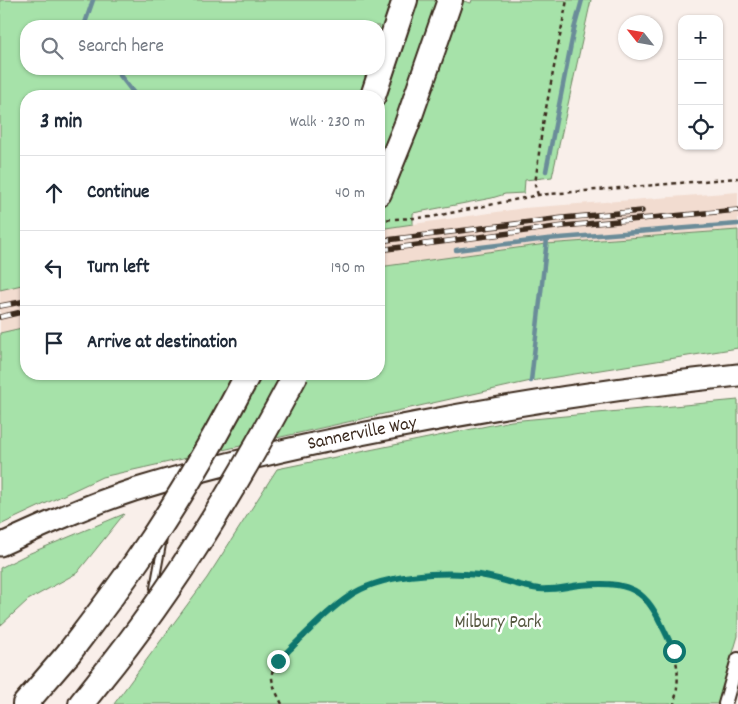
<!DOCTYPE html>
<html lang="en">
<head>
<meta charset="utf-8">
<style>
	:root { --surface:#fff; --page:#f2f2f3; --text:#1f2937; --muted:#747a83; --line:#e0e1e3 }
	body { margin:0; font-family:Dekko,sans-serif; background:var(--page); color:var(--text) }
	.controls { position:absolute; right:15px; top:15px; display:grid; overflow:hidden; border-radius:10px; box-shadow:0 1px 4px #0004 }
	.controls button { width:45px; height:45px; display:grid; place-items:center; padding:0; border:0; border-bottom:1px solid var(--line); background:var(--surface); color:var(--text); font:25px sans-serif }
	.compass { position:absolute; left:618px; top:15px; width:45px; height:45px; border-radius:50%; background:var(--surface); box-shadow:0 1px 4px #0004; rotate:301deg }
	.stop { position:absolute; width:15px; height:15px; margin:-11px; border:4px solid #0f766e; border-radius:50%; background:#fff }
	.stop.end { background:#0f766e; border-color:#fff; box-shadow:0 1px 5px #0008 }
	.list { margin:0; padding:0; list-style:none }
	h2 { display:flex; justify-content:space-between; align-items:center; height:65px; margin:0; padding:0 20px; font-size:21px }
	h2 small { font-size:16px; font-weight:400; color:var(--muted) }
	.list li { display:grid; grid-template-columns:32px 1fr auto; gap:15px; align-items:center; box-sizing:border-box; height:75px; padding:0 20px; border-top:1px solid var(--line) }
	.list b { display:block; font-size:19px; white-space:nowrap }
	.list em { font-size:16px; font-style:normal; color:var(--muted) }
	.icon { flex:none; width:28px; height:28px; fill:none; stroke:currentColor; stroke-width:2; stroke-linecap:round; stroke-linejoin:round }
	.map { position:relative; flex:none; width:738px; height:704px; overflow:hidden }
	.search { position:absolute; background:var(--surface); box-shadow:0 1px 4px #0004; left:20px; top:20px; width:365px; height:55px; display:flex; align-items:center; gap:12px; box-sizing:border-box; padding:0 18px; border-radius:20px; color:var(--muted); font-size:19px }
	.panel { position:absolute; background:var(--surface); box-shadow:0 1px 4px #0004; left:20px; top:90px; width:365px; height:290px; border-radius:20px }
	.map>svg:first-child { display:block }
</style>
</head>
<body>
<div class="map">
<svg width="738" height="704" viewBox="0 0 738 704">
	<rect width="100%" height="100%" fill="#f9efea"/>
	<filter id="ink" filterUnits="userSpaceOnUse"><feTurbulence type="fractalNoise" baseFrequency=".02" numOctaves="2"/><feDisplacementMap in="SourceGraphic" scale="10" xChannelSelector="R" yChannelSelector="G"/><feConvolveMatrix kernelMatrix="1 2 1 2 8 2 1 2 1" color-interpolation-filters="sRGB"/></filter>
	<g filter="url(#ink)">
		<path fill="#f2dcd0" d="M738,192v38l-192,14 -167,23v-38l145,-21z
			M26,284v43l-26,6v-43z"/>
		<path fill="#a6e2a9" stroke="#708664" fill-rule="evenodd" d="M0,0h459l12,3 1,-3h119l-39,177 -27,3 -1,13 -19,1 -13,4 -79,15v11l-34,5v-133h-353v188l-26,6zM26,26h353v43h-353z
			M738,230v118l-207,33 -429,96 -102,48v-192l26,-6v47h353v-107l167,-23z
			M738,400v236l-20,68h-604l93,-126 70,-109 234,-48z
			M124,514l-47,59 -49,27 -28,26v-58l28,-14z"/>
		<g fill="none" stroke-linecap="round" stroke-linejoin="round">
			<path stroke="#6a8c99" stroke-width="4.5" d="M84,26l9,-26
				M115,69l21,27
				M546,171l28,-142 8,-29
				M456,250l91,-11 191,-15
				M531,381l16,-142"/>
			<g stroke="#3b2a1e" stroke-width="10">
				<path id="lane" d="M154,588l9,-49"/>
			</g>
			<g stroke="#3b2a1e" stroke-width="16">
				<path id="street" d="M725,704l13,-45"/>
			</g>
			<g stroke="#3b2a1e" stroke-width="25">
				<g id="primary">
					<path id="s1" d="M0,545c44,-20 88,-40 134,-55 88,-27 178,-47 268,-64 111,-22 223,-39 336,-51"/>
				</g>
			</g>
			<g stroke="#3b2a1e" stroke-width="28">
				<path id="highway" d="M373,96l32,-96
					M379,193l28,-69 43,-124
					M25,704l43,-50
					M81,704l19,-24"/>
			</g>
			<path stroke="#3b2a1e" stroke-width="2.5" stroke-dasharray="4 4" stroke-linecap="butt" d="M538,195l-3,-10 7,-56 25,-129
				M379,220l52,-3 107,-22 200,-17
				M282,704c-19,-36 -10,-37 17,-62 14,-15 32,-35 50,-46 35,-22 92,-26 132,-20 19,2 37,11 56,12 13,2 24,0 37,-2 51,-8 68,-1 91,45 13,28 16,43 9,73"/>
			<use href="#lane" stroke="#fff" stroke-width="6"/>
			<use href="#street" stroke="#fff" stroke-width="12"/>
			<use href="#primary" stroke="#fff" stroke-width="21"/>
			<use href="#highway" stroke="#fff" stroke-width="24"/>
			<g stroke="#3b2a1e" stroke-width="5.5">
				<path id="rail" d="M379,241l184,-23 79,-7
					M379,250l185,-24 174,-16
					M0,306l26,-5
					M0,317l26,-6"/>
			</g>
			<use href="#rail" stroke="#fff" stroke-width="4" stroke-dasharray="11" stroke-linecap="butt"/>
			<g stroke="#3b2a1e" stroke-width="28" stroke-linecap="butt">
				<path id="highway-bridge" d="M68,654c25,-33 50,-65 73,-99 40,-58 75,-119 107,-181
					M100,680c77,-95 139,-199 196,-306"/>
			</g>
			<use href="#highway-bridge" stroke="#fff" stroke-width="24"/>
		</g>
	</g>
	<g fill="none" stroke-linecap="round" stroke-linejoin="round" filter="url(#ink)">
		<path stroke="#0f766e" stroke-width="6" d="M278,661c21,-20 46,-48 70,-64 31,-23 94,-26 132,-22 20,3 39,12 59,14 17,1 25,-2 41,-4 65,-6 69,13 94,66"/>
	</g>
	<g text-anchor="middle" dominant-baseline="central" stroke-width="5" stroke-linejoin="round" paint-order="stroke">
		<g font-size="19" fill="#3b2a1e" stroke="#fff">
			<text stroke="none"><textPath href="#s1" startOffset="380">Sannerville Way</textPath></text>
		</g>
		<g font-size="19" fill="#565841" stroke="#fff">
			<text x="498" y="623">Milbury Park</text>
		</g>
	</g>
</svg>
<div class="controls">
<button>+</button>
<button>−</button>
<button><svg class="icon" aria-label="locate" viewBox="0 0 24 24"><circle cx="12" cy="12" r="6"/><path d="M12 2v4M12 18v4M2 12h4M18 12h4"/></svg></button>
</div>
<svg class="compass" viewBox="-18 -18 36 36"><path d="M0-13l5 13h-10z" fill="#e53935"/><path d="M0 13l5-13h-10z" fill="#747a83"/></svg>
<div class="stop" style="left:674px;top:651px"></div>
<div class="stop end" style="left:278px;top:661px"></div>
<div class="search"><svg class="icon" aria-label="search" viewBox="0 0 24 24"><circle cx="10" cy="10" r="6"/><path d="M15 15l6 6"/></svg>Search here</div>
<section class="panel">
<h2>3 min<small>Walk · 230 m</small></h2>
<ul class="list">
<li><svg class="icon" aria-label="ahead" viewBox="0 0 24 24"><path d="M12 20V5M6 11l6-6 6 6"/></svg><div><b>Continue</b></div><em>40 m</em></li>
<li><svg class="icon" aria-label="left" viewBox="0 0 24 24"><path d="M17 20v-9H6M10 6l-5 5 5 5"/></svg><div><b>Turn left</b></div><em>190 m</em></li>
<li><svg class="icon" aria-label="arrive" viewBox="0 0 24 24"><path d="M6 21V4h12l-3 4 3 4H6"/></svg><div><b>Arrive at destination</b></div></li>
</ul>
</section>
</div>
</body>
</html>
